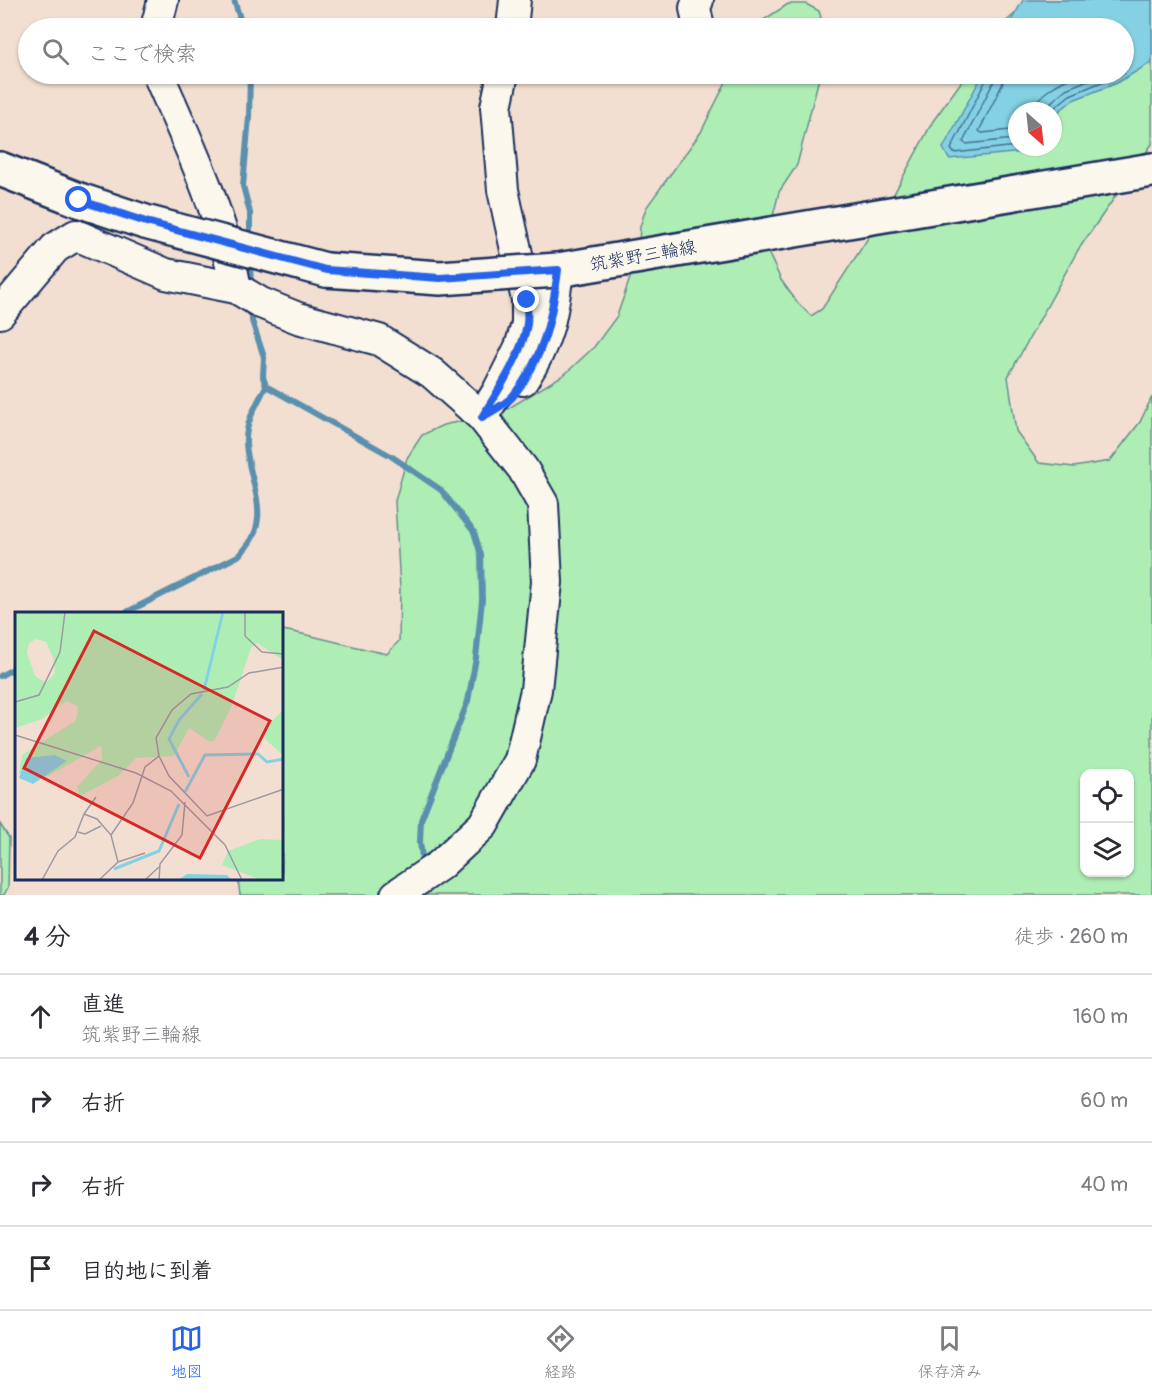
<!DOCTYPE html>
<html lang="ja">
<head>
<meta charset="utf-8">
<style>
	:root { --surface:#fff; --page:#f2f2f3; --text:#2b2b33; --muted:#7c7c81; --line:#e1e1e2; --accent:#2563eb }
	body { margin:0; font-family:Pangolin,"Klee One",sans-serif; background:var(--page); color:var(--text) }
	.controls { position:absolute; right:18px; bottom:18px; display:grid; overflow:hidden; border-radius:12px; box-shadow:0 2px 4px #0004 }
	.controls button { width:54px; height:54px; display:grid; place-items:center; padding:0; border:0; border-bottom:2px solid var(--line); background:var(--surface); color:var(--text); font:30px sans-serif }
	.compass { position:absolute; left:1008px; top:102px; width:54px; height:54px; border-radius:50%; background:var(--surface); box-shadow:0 2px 4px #0004; rotate:153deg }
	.stop { position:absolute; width:18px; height:18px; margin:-14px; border:4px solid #2563eb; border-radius:50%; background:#fff }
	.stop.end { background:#2563eb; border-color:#fff; box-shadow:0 2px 6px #0008 }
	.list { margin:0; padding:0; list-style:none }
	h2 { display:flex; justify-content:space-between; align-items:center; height:78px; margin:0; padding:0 24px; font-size:26px }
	h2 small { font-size:20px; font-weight:400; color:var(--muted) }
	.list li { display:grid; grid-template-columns:39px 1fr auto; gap:18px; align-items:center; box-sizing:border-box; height:84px; padding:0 24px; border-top:2px solid var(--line) }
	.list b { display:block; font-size:22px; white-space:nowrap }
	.list p { margin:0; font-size:20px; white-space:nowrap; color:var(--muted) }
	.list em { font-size:20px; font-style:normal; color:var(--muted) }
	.icon { flex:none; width:33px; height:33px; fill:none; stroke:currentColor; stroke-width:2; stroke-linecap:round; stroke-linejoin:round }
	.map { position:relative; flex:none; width:1152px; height:895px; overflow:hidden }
	.search { position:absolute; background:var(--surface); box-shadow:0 2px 4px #0004; left:18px; right:18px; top:18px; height:66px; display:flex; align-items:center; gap:15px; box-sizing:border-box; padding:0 21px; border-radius:33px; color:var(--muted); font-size:22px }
	.sheet { height:414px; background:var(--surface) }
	nav { display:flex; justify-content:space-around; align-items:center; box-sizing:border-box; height:84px; border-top:2px solid var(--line); background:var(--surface); font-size:16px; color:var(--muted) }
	nav a { display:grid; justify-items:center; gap:3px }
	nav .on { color:var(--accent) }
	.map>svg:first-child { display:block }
</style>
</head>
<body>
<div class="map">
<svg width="1152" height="895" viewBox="0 0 1152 895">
	<rect width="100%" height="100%" fill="#f2dfd1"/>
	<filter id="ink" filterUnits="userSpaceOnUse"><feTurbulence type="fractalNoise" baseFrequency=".0167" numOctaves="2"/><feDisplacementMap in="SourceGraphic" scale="12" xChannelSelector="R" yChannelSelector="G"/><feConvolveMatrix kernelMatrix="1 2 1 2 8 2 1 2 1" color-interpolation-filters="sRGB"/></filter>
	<g filter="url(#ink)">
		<path fill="#aeeeb5" stroke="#648e8a" stroke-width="1.5" fill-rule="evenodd" d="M1030,0h122v144l-74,106 -70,127 8,54 23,32 35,4 36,-6 30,-39 12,-25v498h-912l-2,-16 44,-1v-248c36,6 70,17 105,24l12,-13 1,-53 -5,-87 12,-43 15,-23 21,-10 58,-12 64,-39 29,-27 23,-31 21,-61 2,-28 6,-19 55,-76 29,-58h90l-23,91 -18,27 -9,36 -2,24 13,28 16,22 14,14 11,-7 59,-91 52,-97 34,-47h157v-46h-125zM1017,111h36v36h-36zM1084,774h46v98h-46z
			M788,4h18l13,7 5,17h-67l5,-7z
			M0,824l9,14 -1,49 -4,8h-4z"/>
		<path fill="#84d1e4" stroke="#5a90ae" stroke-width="1.5" d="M1023,0h129v62l-35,21 -44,17 -20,16v-5h-36v36h9l-2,5 -75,7 -6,-11 40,-74h141v-46h-117z"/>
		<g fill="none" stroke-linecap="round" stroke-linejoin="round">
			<path stroke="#457094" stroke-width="1.5" d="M988,74l-1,4 -36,71 3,4 63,-7
				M996,74l-2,7 -31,61 3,2 48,-5 3,-2
				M1005,74l-3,11 -23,46 3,2 28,-3 7,-3
				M1031,111c8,-19 31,-30 48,-37
				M1041,111l25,-22 37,-15
				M1050,111l20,-16 51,-21"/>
			<path stroke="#5a90ae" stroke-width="6" d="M234,0l9,28
				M250,74l-1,43 -6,69 7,27v27
				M250,259l1,29
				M266,386l125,70 50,34 33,42 7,23 1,45 -6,58 -8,43 -47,119 -1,22 3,23
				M125,613l113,-57c39,-35 10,-72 8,-113 -1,-21 11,-39 20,-57l-3,-9 1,-20 -12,-36v-14
				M0,676l16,-9"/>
			<g stroke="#1b2f5e" stroke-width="34">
				<path id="minor" d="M698,0l-3,8 4,20
					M156,28l7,-28
					M512,28l3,-28
					M158,74c30,69 64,139 78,214
					M0,313l55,-65 21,-13 90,39 70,14 25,15 37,15 81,22 53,33 50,44 41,52 20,35 4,78 -11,108 -16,70 -37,65 -43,40 -44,30
					M523,380c25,-38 30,-66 35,-110
					M482,417l16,-26 22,-44 7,-23v-24l-24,-110 -7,-83 7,-33"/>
			</g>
			<g stroke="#1b2f5e" stroke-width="38">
				<path id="major" d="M0,169l79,31
					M326,270l114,8 58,-4
					M558,270l594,-100"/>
			</g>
			<use href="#minor" stroke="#fbf7ec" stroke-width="30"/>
			<use href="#major" stroke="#fbf7ec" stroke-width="33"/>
			<g stroke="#1b2f5e" stroke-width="38" stroke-linecap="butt">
				<path id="major-bridge" d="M79,200l66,22 181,48
					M498,274l60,-4"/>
			</g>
			<use href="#major-bridge" stroke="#fbf7ec" stroke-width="33"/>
		</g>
	</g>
	<g fill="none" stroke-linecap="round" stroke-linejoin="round" filter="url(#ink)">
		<path stroke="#2563eb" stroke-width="8" d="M79,200l67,22 180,48 114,8 118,-8c-6,48 -14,88 -45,126 -8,9 -21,15 -31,21 16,-26 40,-62 45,-93 1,-8 0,-16 0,-24"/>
	</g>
	<g text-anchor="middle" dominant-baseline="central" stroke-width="4.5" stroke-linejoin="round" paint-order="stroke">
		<g font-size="18" fill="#1b2f5e" stroke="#fbf7ec">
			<text transform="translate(643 256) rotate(-10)">筑紫野三輪線</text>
		</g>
	</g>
	<g transform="translate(15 612)">
		<rect width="268" height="268" fill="#f2dfd1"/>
		<path d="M0,0h268v48l-26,-17 -6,5 -19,57 -17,35 -5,2 -21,-14 -15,28 -38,2 -18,18 -38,20 -3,-9 25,-28 -1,-13 -51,29 -19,6 -12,-8 3,-18 53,-34 3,-9 -1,-6 -11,-5 -24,18 -27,9zM21,27l10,3 7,15 2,16 -9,10 -11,-7 -8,-23 2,-10zM268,98v-1v46l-17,-15 -2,-11zM245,227l23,1v40h-22l-39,-15 6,-14z" fill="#aeeeb5" fill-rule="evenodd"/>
		<path d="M40,143l12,6 -34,23 -14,-6 7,-20zM172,262l40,1 5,5h-54z" fill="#84d1e4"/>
		<path fill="none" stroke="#84d1e4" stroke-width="3" d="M189,78l19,-78M174,165l-20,-38 10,-19 23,-26M170,180l20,-37 53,-1 9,8 17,-3M99,257l45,-18 20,-47"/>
		<path fill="none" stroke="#9c99a3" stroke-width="1.5" d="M230,0v24l17,16 22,2M269,55l-35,6 -21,14 -37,7 -19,16 -16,28 3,18 10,20 38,40 77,-27M0,90l24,-7 21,-43 5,-40M0,123l121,38 35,18 54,54 17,35M69,202l12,-17M63,220l7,2 16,-8M96,223l22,-32 12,-36 14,-11M103,250l27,-9M27,268l16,-29 17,-14 9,-23 13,5 14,16 7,27 -19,18M130,268l14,-13M144,268l1,-16 22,-29 3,-33"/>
		<path fill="#d62828" fill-opacity="0.15" stroke="#d62828" stroke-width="3" d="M79,19l176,90 -70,137 -176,-90z"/>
		<rect width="268" height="268" fill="none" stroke="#1b2f5e" stroke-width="3"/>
	</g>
</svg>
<div class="controls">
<button><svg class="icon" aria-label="locate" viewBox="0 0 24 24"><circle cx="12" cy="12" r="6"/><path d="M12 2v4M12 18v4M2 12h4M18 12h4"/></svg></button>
<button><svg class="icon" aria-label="layers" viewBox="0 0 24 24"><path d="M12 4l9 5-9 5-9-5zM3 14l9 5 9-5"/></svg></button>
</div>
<svg class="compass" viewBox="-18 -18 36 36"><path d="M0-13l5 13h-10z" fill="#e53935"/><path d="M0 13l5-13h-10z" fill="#7c7c81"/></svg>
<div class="stop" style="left:79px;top:200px"></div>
<div class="stop end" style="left:527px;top:300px"></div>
<div class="search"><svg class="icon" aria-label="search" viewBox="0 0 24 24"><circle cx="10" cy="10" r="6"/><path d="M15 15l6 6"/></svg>ここで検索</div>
</div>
<section class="sheet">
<h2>4 分<small>徒歩 · 260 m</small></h2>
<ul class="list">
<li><svg class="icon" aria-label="ahead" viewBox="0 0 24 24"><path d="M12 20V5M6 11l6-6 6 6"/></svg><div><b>直進</b><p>筑紫野三輪線</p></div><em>160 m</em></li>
<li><svg class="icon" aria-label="right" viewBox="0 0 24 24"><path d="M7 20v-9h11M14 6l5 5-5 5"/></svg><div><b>右折</b></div><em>60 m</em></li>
<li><svg class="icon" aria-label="right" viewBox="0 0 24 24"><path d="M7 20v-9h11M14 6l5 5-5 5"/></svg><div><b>右折</b></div><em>40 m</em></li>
<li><svg class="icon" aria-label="arrive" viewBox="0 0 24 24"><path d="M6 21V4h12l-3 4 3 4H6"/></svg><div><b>目的地に到着</b></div></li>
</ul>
</section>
<nav>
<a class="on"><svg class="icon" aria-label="map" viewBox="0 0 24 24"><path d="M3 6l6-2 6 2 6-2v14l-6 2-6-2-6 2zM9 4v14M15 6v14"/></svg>地図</a>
<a><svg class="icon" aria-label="directions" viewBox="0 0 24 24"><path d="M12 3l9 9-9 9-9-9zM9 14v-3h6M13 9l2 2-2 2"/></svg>経路</a>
<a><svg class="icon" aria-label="saved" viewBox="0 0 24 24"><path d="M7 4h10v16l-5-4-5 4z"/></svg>保存済み</a>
</nav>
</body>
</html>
